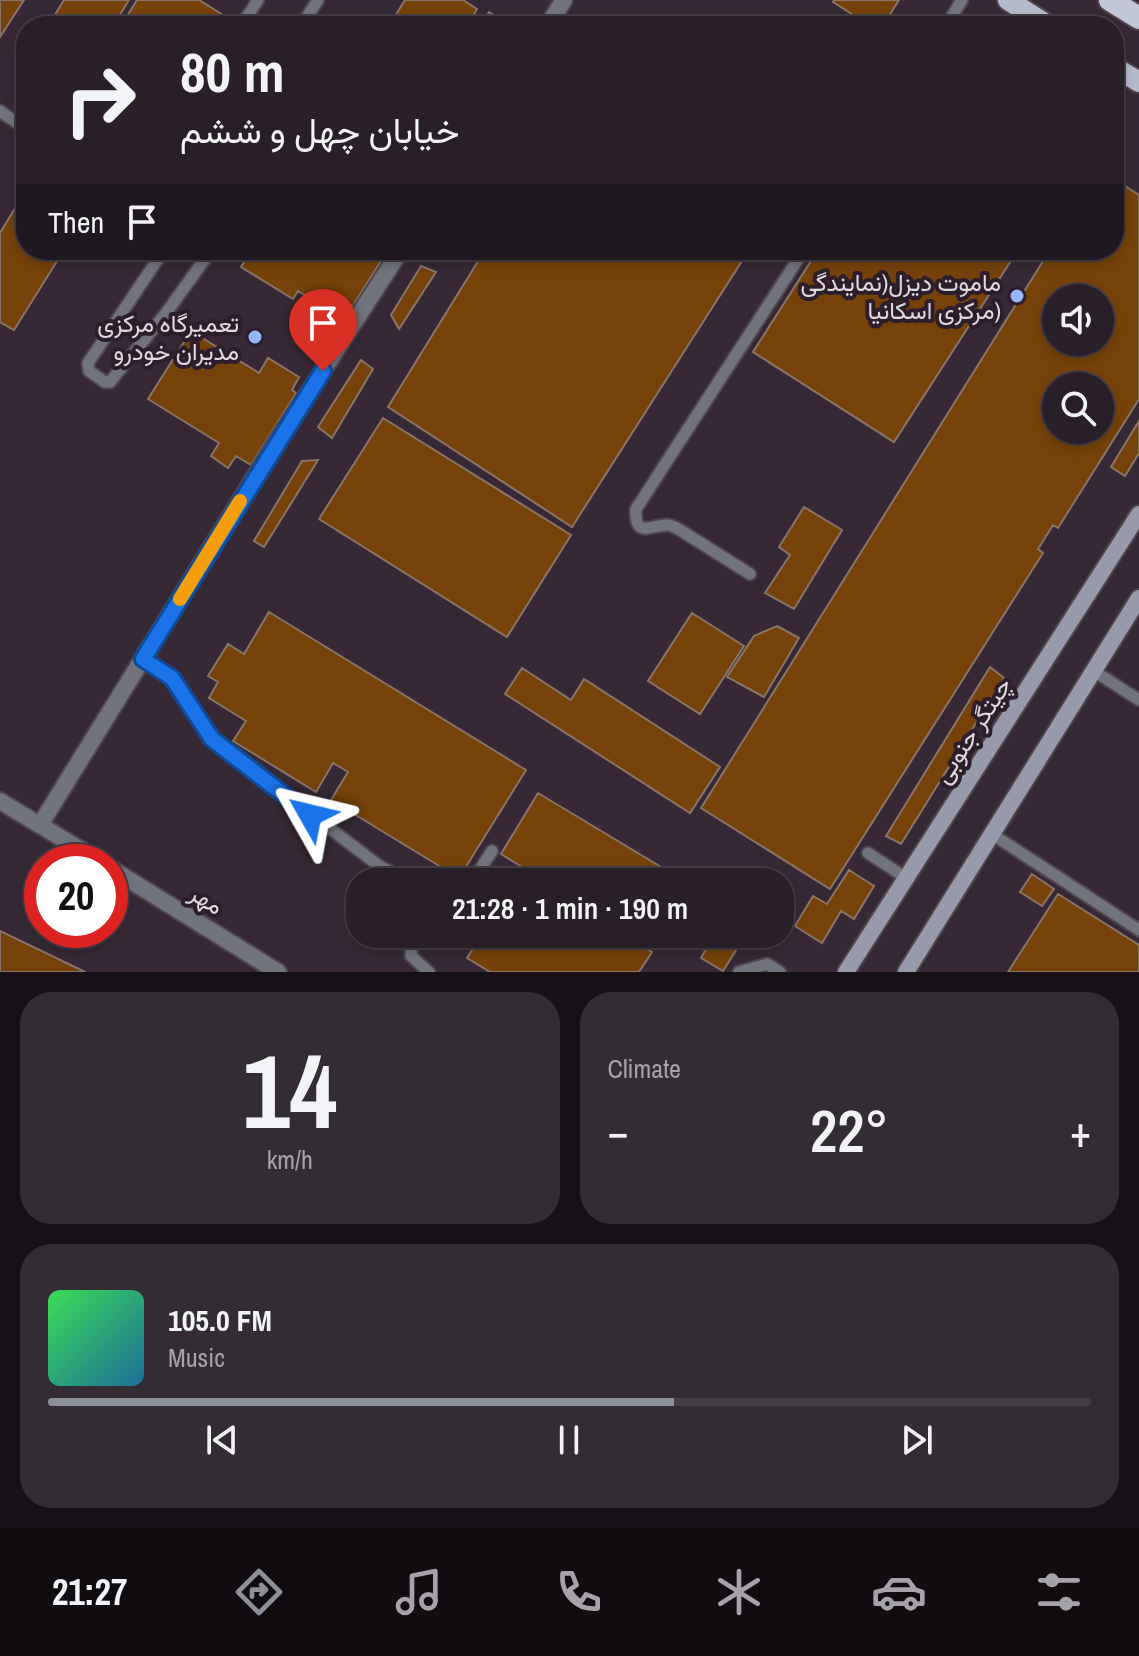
<!DOCTYPE html>
<meta charset="utf-8">
<style>
body{margin:0;font-family:"Archivo Narrow",Vazirmatn,sans-serif;background:#342c34;color:#f1f3f6;height:100vh;display:flex;flex-direction:column;font-size:30px;white-space:nowrap}
*{box-sizing:border-box;margin:0}
p{font-size:26px;color:#a5a2a8}
.icon{flex:none;width:44px;height:44px;fill:none;stroke:currentColor;stroke-width:2;stroke-linecap:round;stroke-linejoin:round}
.map{position:relative;height:972px;overflow:hidden}
.details{display:flex;flex-direction:column;gap:20px;padding:20px;background:#161116;flex:1}
.details>*{flex:none}
.guide{position:absolute;left:16px;top:16px;width:1108px;height:244px;border-radius:32px;box-shadow:0 4px 12px #0003,0 0 0 2px #443d45;background:#281f28;color:#f1f3f6;overflow:hidden}
.buttons{position:absolute;left:1042px;top:284px;display:grid;gap:16px}
.buttons a{display:grid;place-items:center;width:72px;height:72px;border-radius:50%;background:#281f28;box-shadow:0 4px 12px #0003,0 0 0 2px #443d45;font-size:40px}
.speed{position:absolute;left:24px;top:844px;display:flex;gap:16px;font-size:40px;font-weight:700;text-align:center}
.speed>*{display:grid;place-content:center;width:104px;height:104px;border-radius:50%;background:#281f28;box-shadow:0 4px 12px #0003,0 0 0 2px #443d45;line-height:1}
.speed .limit{border:12px solid #d22;background:#fff;color:#111}
.pin{position:absolute;display:grid;place-items:center;width:68px;height:68px;color:#fff;margin:-82px -34px;border-radius:50% 50% 50% 0;rotate:-45deg;box-shadow:0 0 8px #0007}
.pin .icon{rotate:45deg}
.me{position:absolute;width:88px;margin:-44px;rotate:307deg;stroke-linejoin:round;filter:drop-shadow(0 0 6px #0008)}
.turn{display:flex;align-items:center;gap:28px;height:168px;padding:0 32px;font-size:36px}
.turn .icon{width:104px;height:104px;stroke-width:2.5}
.turn b{display:block;font-size:56px;line-height:68px}
.then{display:flex;align-items:center;height:76px;padding:0 32px;background:#0003;gap:16px;font-size:30px}
.big{font-size:60px;font-weight:600;line-height:1.1}
.details .tile{flex:1;display:flex;flex-direction:column;justify-content:center;gap:12px;min-width:0;padding:0 28px;border-radius:32px;background:#342c34}
.details .dial{align-items:center;gap:0}
.dial b{font-size:104px;line-height:1}
.song{display:flex;align-items:center;gap:24px}
.cover{width:96px;height:96px;border-radius:12px;background:linear-gradient(135deg,hsl(130 70% 55%),hsl(200 70% 35%))}
.played{height:8px;border-radius:4px;background:linear-gradient(90deg,#8c9099 60%,#443d45 60%)}
.keys{display:flex;justify-content:space-around;direction:ltr}
.heat{display:flex;justify-content:space-between;align-items:center;font-size:44px;direction:ltr}
.details .tiles{flex:1;display:grid;gap:20px;grid-template-columns:1fr 1fr}
.tile:last-child{grid-column:span 2}
.trip{position:absolute;left:346px;top:868px;width:448px;height:80px;border-radius:32px;background:#281f28;box-shadow:0 4px 12px #0003,0 0 0 2px #443d45;font-weight:600;line-height:80px;text-align:center}
.dock{display:flex;height:128px;justify-content:space-around;align-items:center;background:#100c10;color:#a5a2a8}
.dock .icon{width:56px;height:56px}
.dock .on{color:#8c9099}
.dock b{font-size:36px;color:#f1f3f6}
.map>svg:first-child{display:block}
.building{fill:#76420a;stroke:#877568;stroke-width:2;fill-rule:evenodd}
.lines{fill:none;stroke-linecap:round;stroke-linejoin:round}
.service-casing{stroke:#514550;stroke-width:15}
.minor-casing{stroke:#514550;stroke-width:20}
.tertiary-casing{stroke:#514550;stroke-width:20}
.secondary-casing{stroke:#514550;stroke-width:20}
.primary-casing{stroke:#514550;stroke-width:24}
.trunk-casing{stroke:#514550;stroke-width:26}
.service{stroke:#71747c;stroke-width:11}
.minor{stroke:#71747c;stroke-width:16}
.tertiary{stroke:#71747c;stroke-width:16}
.secondary{stroke:#979ba9;stroke-width:16}
.primary{stroke:#b4bacb;stroke-width:20}
.trunk{stroke:#c2c8da;stroke-width:22}
.route-casing{stroke:#114b97;stroke-width:20}
.route{stroke:#1a73e8;stroke-width:14}
.slow{stroke:#f59e0b;stroke-width:14}
.poi-dot{fill:#95b7fd;stroke:#2c1f2b;stroke-width:3}
.labels{text-anchor:middle;dominant-baseline:central;stroke-width:8;stroke-linejoin:round;paint-order:stroke}
.poi-label{font-size:24px;fill:#e1d8e0;stroke:#2c1f2b;text-anchor:end}
.street-label{font-size:24px;fill:#e1d8e0;stroke:#2c1f2b}
</style>
<div class="map">
<svg width="1139" height="972" viewBox="0 0 1139 972">
<rect width="100%" height="100%" fill="#362935"/>
<!-- building -->
<path class="building" d="M0 0H24L0 37Z
M64 0H129L113 26H48Z
M137 0H199L223 15 216 26H121Z
M405 0H463L477 9 467 26H389Z
M834 0H899L885 22 875 15 869 25 833 2Z
M489 12 512 26H480Z
M1114 179 1139 195V399L1058 528 1053 525 1038 549 1043 553 830 889 701 808 1050 250H1114ZM1056 298H1100V342H1056ZM1056 386H1100V430H1056Z
M14 210 26 218V250H64L14 330 0 322V233Z
M252 250H324L330 254 333 250H388L337 331 309 313 316 302 298 291 293 299 241 267Z
M485 250H749L572 527 388 407Z
M818 250H1018L894 442 753 352Z
M421 266 436 272 399 329 391 315Z
M191 331 259 373 268 358 299 377 292 390 296 393 251 465 236 456 228 468 211 456 219 443 148 399Z
M361 360 373 369 332 438 318 427Z
M383 418 571 535 507 637 319 519Z
M1139 421V453L1125 476 1111 467Z
M318 460 264 547 254 541 302 461Z
M804 507 842 530 794 609 765 593 790 555 779 547Z
M269 612 526 770 459 878 331 800 348 772 333 763 316 792 233 741 246 721 209 698 218 682 208 676 228 644 244 654Z
M692 613 744 646 700 714 648 681Z
M777 626 799 638 764 697 727 677 754 636Z
M990 667 1004 678 901 844 886 836Z
M522 668 571 700 584 679 720 767 690 813 505 694Z
M538 793 686 882H513L522 867 501 854Z
M849 870 874 886 854 919 841 911 822 943 795 926 813 896 827 904Z
M1032 874 1054 889 1042 906 1020 892Z
M1058 894 1139 945V972H1008Z
M0 931 85 972H0Z
M482 934H644L638 944 652 952 639 972H490L467 958Z
M681 934H746L723 971 701 958 706 949Z"/>
<g class="lines">
<defs>
<path id="service" d="M241 26 258 0
M301 26 318 0
M946 26 962 0
M0 111 26 129
M164 250 88 363 89 371 105 382H110L166 313 205 259
M750 574 680 530C676 528 672 525 668 525 653 524 634 540 636 509L804 250
M143 659 172 678 212 739 378 865 410 882
M1094 671 1139 700
M992 834 1139 930
M868 853 906 878
M472 882 492 851
M412 934 411 956 429 972
M739 972 767 964 780 972"/>
<path id="minor" d="M547 26 564 0
M40 825 276 443 401 250"/>
<path id="tertiary" d="M0 801 101 862
M110 868 278 972"/>
<path id="secondary" d="M846 972 1139 514
M906 972 1139 598"/>
<path id="primary" d="M1008 0 1049 26
M1114 67 1139 82"/>
<path id="trunk" d="M1110 0 1139 18"/>
</defs>
<!-- service casing -->
<use href="#service" class="service-casing"/>
<!-- minor casing -->
<use href="#minor" class="minor-casing"/>
<!-- tertiary casing -->
<use href="#tertiary" class="tertiary-casing"/>
<!-- secondary casing -->
<use href="#secondary" class="secondary-casing"/>
<!-- primary casing -->
<use href="#primary" class="primary-casing"/>
<!-- trunk casing -->
<use href="#trunk" class="trunk-casing"/>
<!-- service -->
<use href="#service" class="service"/>
<!-- minor -->
<use href="#minor" class="minor"/>
<!-- tertiary -->
<use href="#tertiary" class="tertiary"/>
<!-- secondary -->
<use href="#secondary" class="secondary"/>
<!-- primary -->
<use href="#primary" class="primary"/>
<!-- trunk -->
<use href="#trunk" class="trunk"/>
</g>
<g class="lines">
<defs>
<path id="route" d="M310 815 212 739 172 678 143 659 323 371"/>
</defs>
<!-- route casing -->
<use href="#route" class="route-casing"/>
<!-- route -->
<use href="#route" class="route"/>
<!-- slow -->
<path class="slow" d="M180 599 240 501"/>
</g>
<!-- markers -->
<g class="poi-dot">
<circle cx="1017" cy="296" r="8"/>
<circle cx="255" cy="337" r="8"/>
</g>
<g class="labels">
<!-- poi labels -->
<g class="poi-label">
<text x="1001" y="282">ماموت دیزل(نمایندگی<tspan x="1001" dy="28">مرکزی اسکانیا)</tspan></text>
<text x="239" y="323">تعمیرگاه مرکزی<tspan x="239" dy="28">مدیران خودرو</tspan></text>
</g>
<!-- street labels -->
<g class="street-label">
<text transform="translate(972 730) rotate(-57)">چیتگر جنوبی</text>
<text transform="translate(207 899) rotate(32)">مهر</text>
</g>
</g>
</svg>
<div class="buttons">
<a><svg class="icon" aria-label="sound" viewBox="0 0 24 24"><path d="M4 9h4l5-4v14l-5-4H4zM17 9q2 3 0 6"/></svg></a>
<a><svg class="icon" aria-label="search" viewBox="0 0 24 24"><circle cx="10" cy="10" r="6"/><path d="M15 15l6 6"/></svg></a>
</div>
<div class="speed"><div class="limit">20</div></div>
<div class="pin" style="left:323px;top:371px;background:#d93025"><svg class="icon" aria-label="arrive" viewBox="0 0 24 24"><path d="M6 21V4h12l-3 4 3 4H6"/></svg></div>
<svg class="me" style="left:310px;top:815px" viewBox="-20 -20 40 40"><path d="M0-17L14 15 0 8-14 15z" fill="#1a73e8" stroke="#fff" stroke-width="4"/></svg>
<div class="trip">21:28 · 1 min · 190 m</div>
<div class="guide">
<div class="turn"><svg class="icon" aria-label="right" viewBox="0 0 24 24"><path d="M7 20v-9h11M14 6l5 5-5 5"/></svg><div><b>80 m</b>خیابان چهل و ششم</div></div>
<div class="then">Then<svg class="icon" aria-label="arrive" viewBox="0 0 24 24"><path d="M6 21V4h12l-3 4 3 4H6"/></svg></div>
</div>
</div>
<section class="details">
<div class="tiles">
<div class="tile dial"><b>14</b><p>km/h</p></div>
<div class="tile"><p>Climate</p>
<div class="heat"><a>−</a><b class="big">22°</b><a>+</a></div>
</div>
<div class="tile">
<div class="song"><i class="cover"></i><div><b>105.0 FM</b><p>Music</p></div></div>
<div class="played"></div>
<div class="keys"><svg class="icon" aria-label="previous" viewBox="0 0 24 24"><path d="M18 5L8 12l10 7zM5 5v14"/></svg><svg class="icon" aria-label="pause" viewBox="0 0 24 24"><path d="M8 5v14M16 5v14"/></svg><svg class="icon" aria-label="next" viewBox="0 0 24 24"><path d="M6 5l10 7-10 7zM19 5v14"/></svg></div>
</div>
</div>
</section>
<nav class="dock">
<b>21:27</b>
<svg class="icon on" aria-label="directions" viewBox="0 0 24 24"><path d="M12 3l9 9-9 9-9-9zM9 14v-3h6M13 9l2 2-2 2"/></svg>
<svg class="icon" aria-label="music" viewBox="0 0 24 24"><path d="M9 18V5l10-2v13"/><circle cx="6" cy="18" r="3"/><circle cx="16" cy="16" r="3"/></svg>
<svg class="icon" aria-label="phone" viewBox="0 0 24 24"><path d="M5 4h4l2 5-3 2q2 4 5 5l2-3 5 2v4C11 20 4 13 5 4z"/></svg>
<svg class="icon" aria-label="climate" viewBox="0 0 24 24"><path d="M12 3v18M4 7l16 10M4 17L20 7"/></svg>
<svg class="icon" aria-label="car" viewBox="0 0 24 24"><path d="M5 17H2v-5l4-1 3-4h7l3 4 3 1v5h-3M9 17h6M6 11h13"/><circle cx="7" cy="17" r="2"/><circle cx="17" cy="17" r="2"/></svg>
<svg class="icon" aria-label="filters" viewBox="0 0 24 24"><path d="M4 7h16M4 17h16"/><circle cx="9" cy="7" r="2"/><circle cx="15" cy="17" r="2"/></svg>
</nav>
